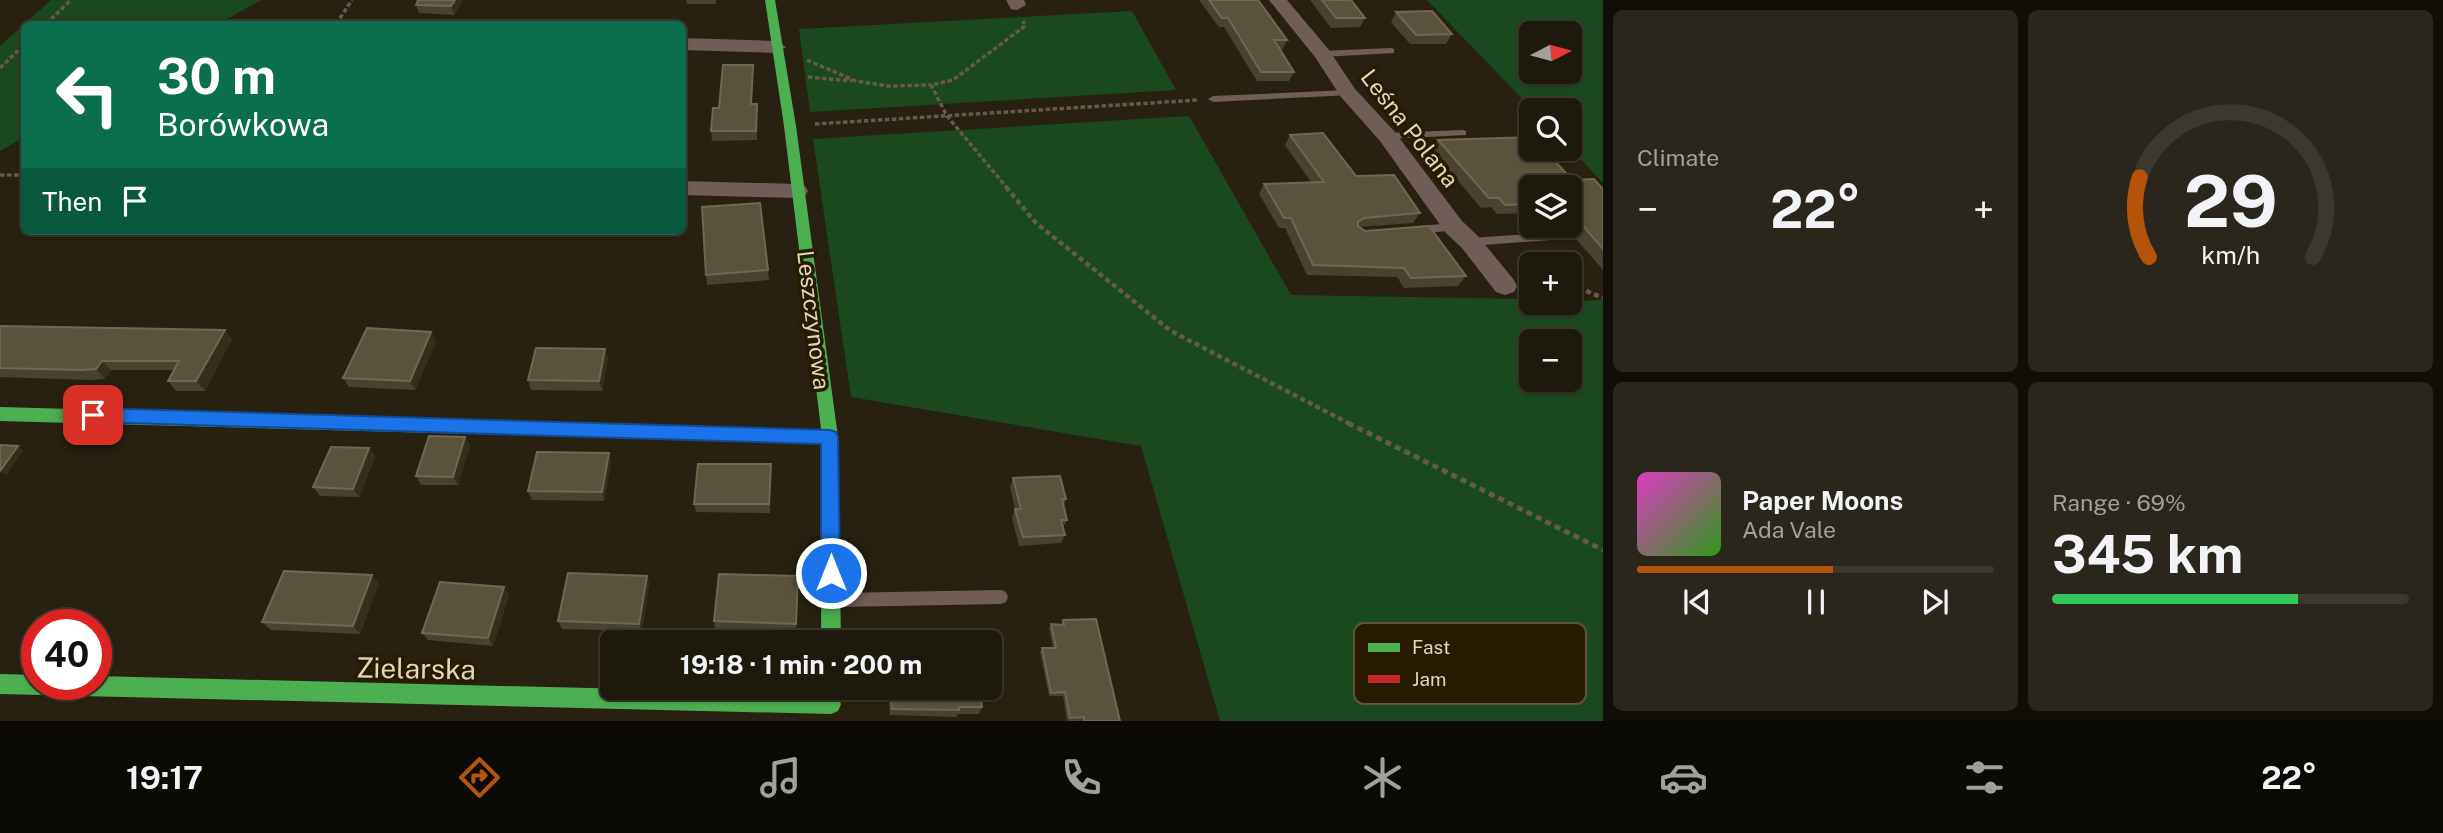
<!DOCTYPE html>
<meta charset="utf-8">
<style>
body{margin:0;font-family:"Public Sans",sans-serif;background:#2b261b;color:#f1f3f6;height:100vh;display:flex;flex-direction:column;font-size:26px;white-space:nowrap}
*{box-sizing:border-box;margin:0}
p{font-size:23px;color:#a1a09d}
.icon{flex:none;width:38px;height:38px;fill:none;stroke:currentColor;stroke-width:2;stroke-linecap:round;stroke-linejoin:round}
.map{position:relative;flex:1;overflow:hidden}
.drawer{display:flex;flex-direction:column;gap:10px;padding:10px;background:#100e07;width:840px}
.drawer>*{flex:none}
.banner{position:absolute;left:21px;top:21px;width:665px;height:214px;border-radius:10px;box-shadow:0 2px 5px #0004,0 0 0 2px #3c382e;background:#0b6e4f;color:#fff;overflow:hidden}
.needle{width:46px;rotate:84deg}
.fabs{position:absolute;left:1519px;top:21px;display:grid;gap:14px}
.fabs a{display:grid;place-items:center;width:63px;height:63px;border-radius:10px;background:#1e190d;box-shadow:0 2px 5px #0004,0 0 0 2px #3c382e;font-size:35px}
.speed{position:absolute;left:21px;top:609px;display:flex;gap:14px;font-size:35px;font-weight:700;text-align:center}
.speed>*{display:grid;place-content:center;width:91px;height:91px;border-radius:50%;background:#1e190d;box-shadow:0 2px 5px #0004,0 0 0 2px #3c382e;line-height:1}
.speed .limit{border:10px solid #d22;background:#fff;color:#111}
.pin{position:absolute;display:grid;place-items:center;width:60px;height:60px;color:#fff;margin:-30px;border-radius:14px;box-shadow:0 4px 10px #0006}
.me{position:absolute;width:77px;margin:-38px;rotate:0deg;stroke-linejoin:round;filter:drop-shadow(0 0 5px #0008)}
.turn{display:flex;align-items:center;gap:24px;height:147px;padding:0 21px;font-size:32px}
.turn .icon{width:91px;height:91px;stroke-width:2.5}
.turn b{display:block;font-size:49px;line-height:60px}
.then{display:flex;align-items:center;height:66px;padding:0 21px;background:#0003;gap:14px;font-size:26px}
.big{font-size:52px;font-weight:700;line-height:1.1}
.drawer .widget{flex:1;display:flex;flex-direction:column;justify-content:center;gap:10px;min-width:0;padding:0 24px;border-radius:10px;background:#2b261b}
.drawer .dial{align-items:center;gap:0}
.dial svg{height:182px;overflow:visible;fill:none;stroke:#3c382e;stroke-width:7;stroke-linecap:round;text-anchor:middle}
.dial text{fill:#f1f3f6;stroke:none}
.song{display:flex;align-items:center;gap:21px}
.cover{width:84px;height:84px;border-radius:10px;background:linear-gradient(135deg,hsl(310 70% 55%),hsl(110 70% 35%))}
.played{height:7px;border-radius:4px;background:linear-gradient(90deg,#b45309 55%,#3c382e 55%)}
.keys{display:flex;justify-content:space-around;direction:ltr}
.heat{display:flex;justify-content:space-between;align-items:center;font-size:38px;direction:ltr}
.charge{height:10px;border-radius:5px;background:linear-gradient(90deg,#34c759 69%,#3c382e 0)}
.drawer .tiles{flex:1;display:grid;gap:10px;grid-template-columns:repeat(2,1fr)}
.trip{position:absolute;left:600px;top:630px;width:402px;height:70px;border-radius:10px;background:#1e190d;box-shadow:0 2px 5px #0004,0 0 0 2px #3c382e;font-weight:700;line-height:70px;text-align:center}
.tab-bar{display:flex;height:112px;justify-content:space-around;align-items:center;background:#0c0a05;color:#a1a09d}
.tab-bar .icon{width:49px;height:49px}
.tab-bar .on{color:#b45309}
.tab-bar b{font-size:32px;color:#f1f3f6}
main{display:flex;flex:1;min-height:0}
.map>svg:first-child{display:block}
.green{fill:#1a4920;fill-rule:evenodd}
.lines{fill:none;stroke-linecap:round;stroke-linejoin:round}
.path-far2{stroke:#66584f;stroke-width:3.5;stroke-dasharray:4.5 2.5;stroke-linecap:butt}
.path-far1{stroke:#66584f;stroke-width:4.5;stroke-dasharray:5 3.5;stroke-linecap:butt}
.path{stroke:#66584f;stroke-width:5;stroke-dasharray:6 4.5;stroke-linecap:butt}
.lane{fill:#715d57;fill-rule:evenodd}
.street{fill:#715d57;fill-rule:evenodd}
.fast{fill:#4caf50;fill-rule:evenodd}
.jam{fill:#c62828;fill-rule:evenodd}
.wall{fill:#4a4230}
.shaded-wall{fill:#362e1d}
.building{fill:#5b523e;stroke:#706752;stroke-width:2}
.route{fill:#1a73e8;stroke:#114b97;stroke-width:2}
.labels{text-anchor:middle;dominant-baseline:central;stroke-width:7;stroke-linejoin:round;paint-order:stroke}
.street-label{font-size:23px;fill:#e2d6bb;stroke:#271c01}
.near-street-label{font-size:28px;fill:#e2d6bb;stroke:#271c01}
.key{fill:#271c01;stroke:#5f5439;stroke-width:2}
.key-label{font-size:19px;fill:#e2d6bb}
</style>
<main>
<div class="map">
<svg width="1603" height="721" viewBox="0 0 1603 721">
<rect width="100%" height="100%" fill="#282111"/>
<!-- green -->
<path class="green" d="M51 0H261L218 24H24V137L0 151V46Z
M1427 0H1603V183L1570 148V110H1533ZM1531 33H1570V72H1531Z
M1132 11 1176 90 810 112 799 29Z
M1189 116 1291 295 1531 299V303L1603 300V721H1220L1141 446 851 397 813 139ZM1570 341V380H1531V341Z"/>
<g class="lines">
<!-- path-far2 -->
<path class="path-far2" d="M46 24 71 0
M336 24 352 0
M807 60 856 81 888 86 931 85
M0 68 24 45
M808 77 852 81
M815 124 1198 100
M0 175H24
M1008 189 947 116 931 85 953 80 1025 26 1023 21"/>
<!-- path-far1 -->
<path class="path-far1" d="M1006 187 1036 223 1171 331 1352 425
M1570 287H1577L1603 298"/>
<!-- path -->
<path class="path" d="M1348 423 1603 550"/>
<!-- lane -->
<path class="lane" d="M1391 48 1394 49V53L1322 57 1318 54 1322 51Z
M1348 90 1353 93 1351 95 1213 102 1208 99 1213 96Z
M1463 130 1466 131V135L1387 139 1382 136 1387 133Z
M1454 223 1458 224 1459 227 1458 230 1417 234 1412 230 1417 226Z
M1547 233 1551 234 1552 237 1551 240 1470 246 1465 242 1470 238Z
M1001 590 1006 592 1008 597 1006 602 1001 604 837 607 832 605 830 600 832 595 837 593Z"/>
<!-- street -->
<path class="street" d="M1006 0H1024L1026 5 1017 10 1011 9Z
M1269 0H1287L1329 50 1355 89 1394 131 1462 221 1478 236 1514 280 1517 286 1514 292 1505 295 1496 292 1462 248 1446 233 1380 141 1341 97 1315 57Z
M682 38 777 41 786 47 777 53 682 50Z
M682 181 797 184 805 186 808 191 805 196 797 198 682 195Z"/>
<!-- fast -->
<path class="fast" d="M765 0H775L796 126 838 437 841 642H821L822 437 784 126Z
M0 407 727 427 733 429 735 434 733 439 727 441 0 421Z
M0 674 37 675V684H96V676L831 694 838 697 841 704 838 711 831 714 0 694Z"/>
<!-- jam -->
<path class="jam" d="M727 427 830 430 836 432 838 437 836 442 830 444 727 441 721 439 719 434 721 429Z"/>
</g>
<!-- wall -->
<path class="wall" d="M463 0 454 15 419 13 416 5Z
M686 0H716V4H687Z
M1199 0H1258L1287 40 1283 49 1280 50 1294 72 1289 81H1257L1224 27H1219Z
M1310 0H1351L1365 18 1360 27 1331 28Z
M1396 12 1452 34 1446 44H1410L1391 22Z
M753 65 752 104H757V140L712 141 711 131 719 108Z
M1290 135 1420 213 1413 223 1359 227 1365 231 1466 276 1458 286 1404 288 1397 277 1307 275 1285 228H1279L1259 194 1264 184 1311 182 1285 145Z
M1438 140 1603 189V270L1565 226H1570V187H1531V213L1497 214 1491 207 1481 208 1431 149Z
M768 270 769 280 707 285 706 275Z
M0 326 225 330 232 339 205 391H176L168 381 174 370H111L105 379 90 380 0 377Z
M431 332 436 341 415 390 349 387 343 378Z
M608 358 602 391 531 390 528 380Z
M465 437 470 446 458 485H421L416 476Z
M369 448 375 457 359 497 320 496 313 487Z
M611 462 604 501 532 500 528 491Z
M771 464 770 513 696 512 694 504Z
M1013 478 1066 499 1064 506 1067 520 1063 528 1065 535 1061 543 1019 546 1012 518 1015 509 1010 487Z
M647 576 649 584 642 631 562 629 558 621Z
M379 583 360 634 271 630 262 622Z
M798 584 796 631 715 629 714 621Z
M504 587 509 595 493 646 428 640 422 633Z
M1063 620 1120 721H1067L1063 696H1049L1040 652 1042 648H1053L1049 628 1051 624 1061 625Z
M888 688H980L982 707 979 714H958L956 717 890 715Z"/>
<!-- shaded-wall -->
<path class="shaded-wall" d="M455 0H463L454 15 451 6Z
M225 330 232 339 205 391 196 381Z
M431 332 436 341 415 390 410 381Z
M605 349 608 358 602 391 599 381Z
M102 361 111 370 105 379 96 369Z
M465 437 470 446 458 485 453 477Z
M18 446 23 451 6 475 0 471Z
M369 448 375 457 359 497 353 489Z
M609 453 611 462 604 501 602 492Z
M372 575 379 583 360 634 353 626Z
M647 576 649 584 642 631 639 624Z
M504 587 509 595 493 646 488 638Z"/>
<!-- building -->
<path class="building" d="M418 0H455L451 6 416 5Z
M1209 0H1258L1287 40H1274L1294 72H1261L1228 18H1222Z
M1322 0H1351L1365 18H1336Z
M1432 11 1452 34 1416 35 1396 12Z
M723 65H753L751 104H757L756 131H711L713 108H719Z
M1323 133 1356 176 1394 175 1420 213 1364 218 1358 222V226L1365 231 1429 226 1466 276 1411 278 1404 268 1313 265 1291 218H1284L1264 184 1324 182 1290 135Z
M1531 137V149H1544L1572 180 1594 179 1603 189V249L1570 211V187H1531V204L1505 205 1499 198H1489L1438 140Z
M760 203 768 270 706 275 702 207Z
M0 326 225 330 196 381H168L179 361H102L96 369 81 370 0 368Z
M367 328 431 332 410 381 343 378Z
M536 348 605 349 599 381 528 380Z
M429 436 465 437 453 477 416 476Z
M0 445 18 446 0 471Z
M331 447 369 448 353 489 313 487Z
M537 452 609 453 602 492 528 491Z
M698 464H771L769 504H694Z
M1060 476 1066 499H1062L1067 520H1061L1065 535 1023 537 1015 509H1021L1013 478Z
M284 571 372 575 353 626 262 622Z
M568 573 647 576 639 624 558 621Z
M719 574 798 576 796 624 714 621Z
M440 582 504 587 488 638 422 633Z
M1096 619 1120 721H1084V717L1070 718 1065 692 1051 693 1042 648H1056L1051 624 1064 625 1063 620Z
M886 639H950L951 642H886Z
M890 688H980L982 707H959V710L892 709Z"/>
<!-- route -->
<path class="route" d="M93 408 830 430 836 432 838 437 840 573 837 580 831 582 824 580 821 573V444L93 422 88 420 85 415 88 410Z"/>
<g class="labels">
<!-- street labels -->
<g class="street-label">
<text transform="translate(1410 128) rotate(52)">Leśna Polana</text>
<text transform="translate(814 320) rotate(83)">Leszczynowa</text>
</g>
<!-- near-street labels -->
<g class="near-street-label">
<text transform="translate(416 668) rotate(1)">Zielarska</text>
</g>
</g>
<!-- legend -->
<rect x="1354" y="623" width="232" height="81" rx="10" class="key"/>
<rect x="1368" y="643" width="32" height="9" fill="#4caf50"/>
<rect x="1368" y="675" width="32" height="8" fill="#c62828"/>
<g class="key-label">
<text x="1412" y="654">Fast</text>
<text x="1412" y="686">Jam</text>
</g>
</svg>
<div class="fabs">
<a><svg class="needle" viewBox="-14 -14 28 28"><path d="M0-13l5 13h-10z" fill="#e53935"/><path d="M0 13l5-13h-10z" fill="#a1a09d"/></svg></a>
<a><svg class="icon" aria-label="search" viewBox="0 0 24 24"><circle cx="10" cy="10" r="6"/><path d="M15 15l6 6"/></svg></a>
<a><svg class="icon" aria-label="layers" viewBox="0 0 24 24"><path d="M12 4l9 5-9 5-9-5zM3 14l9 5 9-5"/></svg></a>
<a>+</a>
<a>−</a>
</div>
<div class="speed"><div class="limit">40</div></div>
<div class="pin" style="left:93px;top:415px;background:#d93025"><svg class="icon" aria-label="arrive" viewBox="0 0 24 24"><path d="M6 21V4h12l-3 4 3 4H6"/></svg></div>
<svg class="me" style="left:831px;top:573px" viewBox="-20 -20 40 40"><circle r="17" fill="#1a73e8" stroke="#fff" stroke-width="3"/><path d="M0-11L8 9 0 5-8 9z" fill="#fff"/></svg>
<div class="trip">19:18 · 1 min · 200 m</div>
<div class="banner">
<div class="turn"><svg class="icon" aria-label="left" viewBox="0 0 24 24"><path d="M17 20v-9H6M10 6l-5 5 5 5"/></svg><div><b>30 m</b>Borówkowa</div></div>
<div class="then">Then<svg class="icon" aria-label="arrive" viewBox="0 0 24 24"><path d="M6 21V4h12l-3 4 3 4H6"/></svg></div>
</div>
</div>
<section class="drawer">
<div class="tiles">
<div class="widget"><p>Climate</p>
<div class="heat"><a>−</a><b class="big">22°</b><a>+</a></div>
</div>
<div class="widget dial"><svg viewBox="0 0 100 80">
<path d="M14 69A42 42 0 1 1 86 69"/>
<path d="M14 69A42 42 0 0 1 10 34" stroke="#b45309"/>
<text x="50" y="56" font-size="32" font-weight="700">29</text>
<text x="50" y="72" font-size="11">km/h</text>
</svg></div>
<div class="widget">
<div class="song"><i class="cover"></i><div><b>Paper Moons</b><p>Ada Vale</p></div></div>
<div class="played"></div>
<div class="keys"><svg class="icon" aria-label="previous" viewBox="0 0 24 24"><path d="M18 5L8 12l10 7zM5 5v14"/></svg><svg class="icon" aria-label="pause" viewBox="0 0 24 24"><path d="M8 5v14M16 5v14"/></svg><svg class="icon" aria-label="next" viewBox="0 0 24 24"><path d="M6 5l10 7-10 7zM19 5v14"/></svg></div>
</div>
<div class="widget"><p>Range · 69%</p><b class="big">345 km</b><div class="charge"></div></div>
</div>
</section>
</main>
<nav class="tab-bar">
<b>19:17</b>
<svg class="icon on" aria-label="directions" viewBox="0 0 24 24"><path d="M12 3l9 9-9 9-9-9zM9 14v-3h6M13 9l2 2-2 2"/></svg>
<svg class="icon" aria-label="music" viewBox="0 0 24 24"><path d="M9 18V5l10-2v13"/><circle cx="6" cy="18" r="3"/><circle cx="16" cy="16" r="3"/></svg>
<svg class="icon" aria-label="phone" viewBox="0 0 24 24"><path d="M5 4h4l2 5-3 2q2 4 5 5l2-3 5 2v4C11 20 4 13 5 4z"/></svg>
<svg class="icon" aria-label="climate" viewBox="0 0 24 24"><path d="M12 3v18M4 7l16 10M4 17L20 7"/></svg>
<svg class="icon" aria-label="car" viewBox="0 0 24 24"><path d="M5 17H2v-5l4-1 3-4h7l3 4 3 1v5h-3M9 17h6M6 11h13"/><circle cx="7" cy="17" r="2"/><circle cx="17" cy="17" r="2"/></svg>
<svg class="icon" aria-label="filters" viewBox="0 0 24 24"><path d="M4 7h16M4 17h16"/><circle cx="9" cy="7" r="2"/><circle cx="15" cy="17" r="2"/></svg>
<b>22°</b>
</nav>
